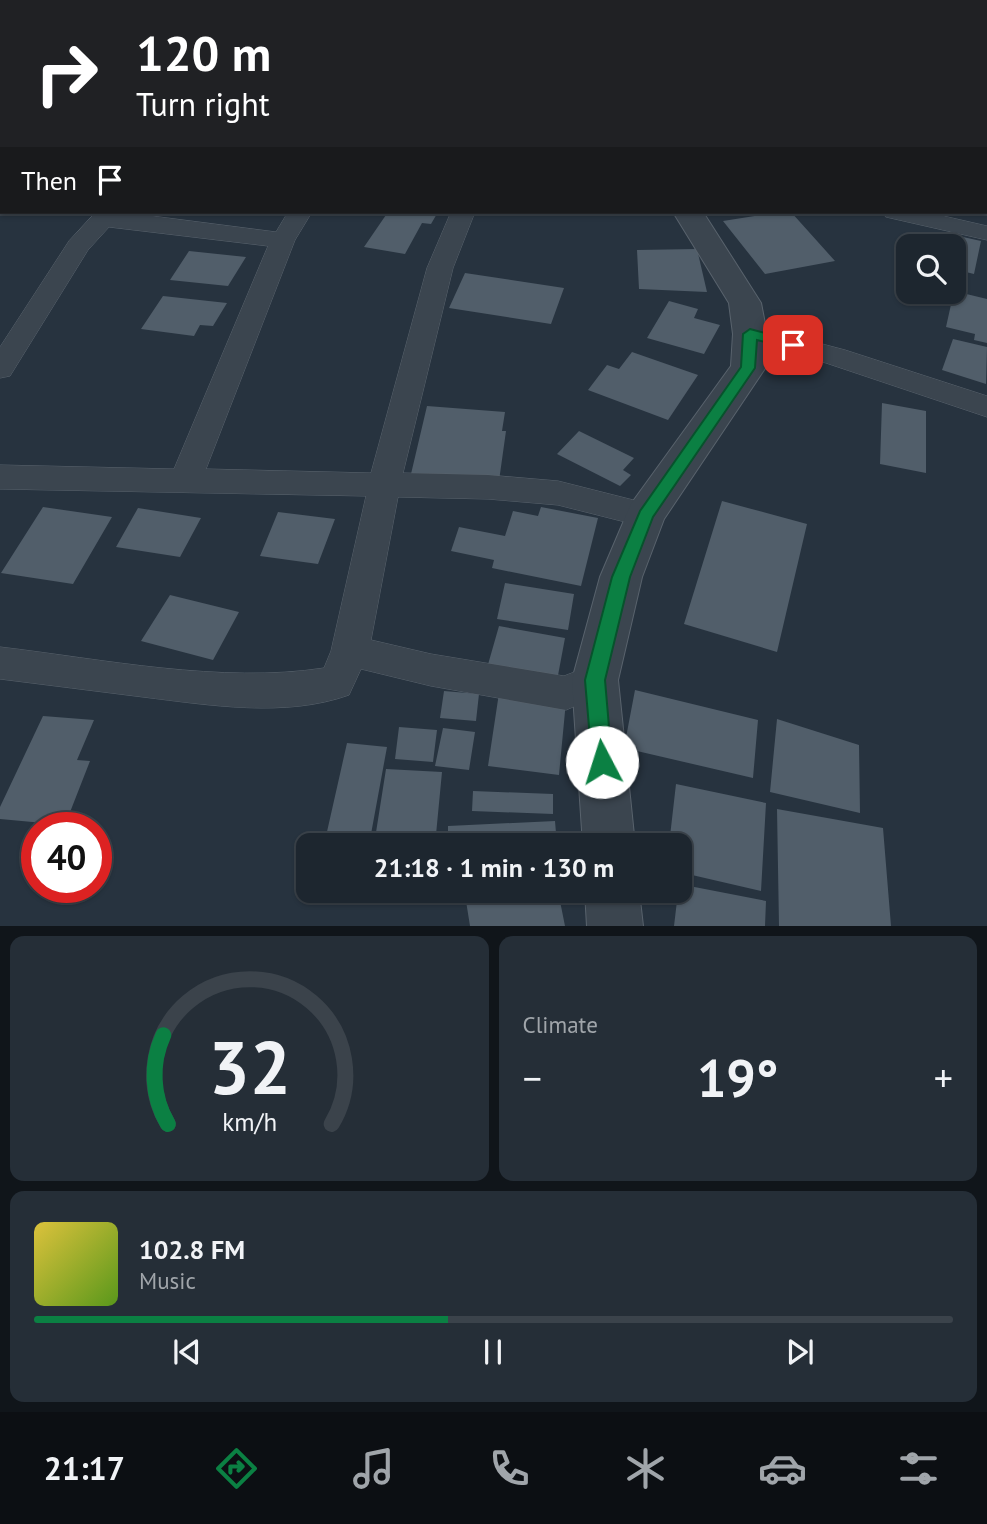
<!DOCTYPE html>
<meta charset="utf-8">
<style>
body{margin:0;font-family:"PT Sans",sans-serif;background:#252e37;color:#f1f3f6;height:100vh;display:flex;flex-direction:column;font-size:26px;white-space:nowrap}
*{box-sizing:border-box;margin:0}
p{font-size:23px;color:#a0a5aa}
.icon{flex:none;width:38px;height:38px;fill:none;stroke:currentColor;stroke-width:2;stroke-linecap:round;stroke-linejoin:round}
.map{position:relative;height:926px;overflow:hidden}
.sheet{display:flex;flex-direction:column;gap:10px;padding:10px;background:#10151a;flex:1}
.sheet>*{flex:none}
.guide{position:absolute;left:0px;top:0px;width:987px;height:214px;box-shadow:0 2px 5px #0004,0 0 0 2px #3b434b;background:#202124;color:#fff;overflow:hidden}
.buttons{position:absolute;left:896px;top:234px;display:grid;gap:14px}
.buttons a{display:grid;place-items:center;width:70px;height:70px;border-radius:14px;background:#1d262f;box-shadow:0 2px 5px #0004,0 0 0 2px #3b434b;font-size:35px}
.speed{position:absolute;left:21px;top:812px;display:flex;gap:14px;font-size:35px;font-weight:700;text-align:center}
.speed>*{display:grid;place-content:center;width:91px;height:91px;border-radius:50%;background:#1d262f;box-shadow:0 2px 5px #0004,0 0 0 2px #3b434b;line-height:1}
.speed .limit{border:10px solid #d22;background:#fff;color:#111}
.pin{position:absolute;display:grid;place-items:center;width:60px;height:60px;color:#fff;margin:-30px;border-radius:14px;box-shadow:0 4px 10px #0006}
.me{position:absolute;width:77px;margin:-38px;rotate:355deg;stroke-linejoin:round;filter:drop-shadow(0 0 5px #0008)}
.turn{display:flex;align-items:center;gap:24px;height:147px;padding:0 21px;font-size:32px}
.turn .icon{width:91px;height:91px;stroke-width:2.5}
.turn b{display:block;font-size:49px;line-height:60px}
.then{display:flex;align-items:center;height:66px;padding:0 21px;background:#0003;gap:14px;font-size:26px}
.big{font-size:52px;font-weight:700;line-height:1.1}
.sheet .tile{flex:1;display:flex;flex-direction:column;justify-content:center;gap:10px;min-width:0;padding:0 24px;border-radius:14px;background:#252e37}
.sheet .dial{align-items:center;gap:0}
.dial svg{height:182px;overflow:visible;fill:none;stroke:#3b434b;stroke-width:7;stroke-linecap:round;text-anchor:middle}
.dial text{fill:#f1f3f6;stroke:none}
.song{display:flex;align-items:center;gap:21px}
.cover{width:84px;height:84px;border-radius:10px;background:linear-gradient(135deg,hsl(50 70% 55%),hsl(90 70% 35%))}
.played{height:7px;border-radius:4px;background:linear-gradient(90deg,#0b8043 45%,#3b434b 45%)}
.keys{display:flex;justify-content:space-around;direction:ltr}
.heat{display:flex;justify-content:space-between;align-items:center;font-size:38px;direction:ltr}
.sheet .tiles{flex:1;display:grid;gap:10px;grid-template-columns:1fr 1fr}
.tile:last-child{grid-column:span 2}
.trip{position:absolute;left:296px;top:833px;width:396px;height:70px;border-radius:14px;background:#1d262f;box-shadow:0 2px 5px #0004,0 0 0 2px #3b434b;font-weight:700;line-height:70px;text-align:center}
.tab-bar{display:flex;height:112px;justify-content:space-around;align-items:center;background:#0c0f13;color:#a0a5aa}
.tab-bar .icon{width:49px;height:49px}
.tab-bar .active{color:#0b8043}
.tab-bar b{font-size:32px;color:#f1f3f6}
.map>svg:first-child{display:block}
.building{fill:#515e6a}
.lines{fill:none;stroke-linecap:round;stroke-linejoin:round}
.minor-casing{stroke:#59636d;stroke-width:1}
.tertiary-casing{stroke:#59636d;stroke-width:2}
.minor{fill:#3b454f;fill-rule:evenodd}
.tertiary{fill:#3b454f;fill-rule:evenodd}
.route{fill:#0b8043;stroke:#07532c;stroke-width:2}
</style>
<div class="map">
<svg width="987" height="926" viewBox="0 0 987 926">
<rect width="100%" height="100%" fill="#27333f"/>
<!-- building -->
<path class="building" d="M388 212H438L431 224 422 223 405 254 364 247Z
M780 212H791L835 261 765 274 723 221Z
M963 237 981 241 974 274 954 269V247L960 248Z
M697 249 707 292 639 289 637 250Z
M189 251 246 257 228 286 170 280Z
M465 273 564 288 551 324 449 308Z
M954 291 987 299V343L974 340 975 334 946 327Z
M163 296 227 303 213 326 200 325 194 336 141 329Z
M669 301 698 309 694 318 720 325 704 354 647 338Z
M953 339 987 347 986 384 942 370Z
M632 352 698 375 668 420 588 390 607 365 619 369Z
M882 403 926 411V473L880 464Z
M427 406 505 412 502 431H506L499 481 411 474Z
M579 431 634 458 623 470 631 475 620 486 557 454Z
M722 501 807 524 777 652 684 624Z
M43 507 112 517 73 584 1 573Z
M541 507 598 518 581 586 492 568 494 560 451 551 459 527 505 536 513 511 538 516Z
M138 508 201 518 180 557 116 547Z
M278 512 335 519 318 564 260 556Z
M505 583 574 594 568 630 497 619Z
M170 595 239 612 213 660 141 641Z
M499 626 565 638 556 686 485 675Z
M635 690 758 720 753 778 624 748Z
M444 691 479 694 476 721 440 718Z
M499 693 566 701 559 775 488 766Z
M43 716 94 720 77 760 90 761 65 825 0 819V807Z
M777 719 859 745 860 813 770 792Z
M399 727 437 730 433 762 395 759Z
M443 728 475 732 469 770 435 766Z
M347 743 387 747 369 845H324Z
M386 769 442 772 435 845H374Z
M676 784 766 803 761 891 679 872V845H669Z
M473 791 553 794V814L472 811Z
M777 809 883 828 891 926H779Z
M555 821 557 845H448V826Z
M679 884 766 901 765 926H674Z
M535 891H558L565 926H470L466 901Z"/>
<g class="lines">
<defs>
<path id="minor" d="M79 0H98L78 2Z
M178 0H196L177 2Z
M257 0H276L256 2Z
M359 0H378L358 2Z
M985 43H987V55H985Z
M0 51H2V63H0Z
M96 212H121L276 232 288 212H312L295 240 206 469 371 473 427 268 451 212H475L453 268 403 473 488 475 558 481 657 506 662 515 657 524 645 527 558 505 488 499 398 497 371 640 431 654 564 676 595 664 608 668 614 680 608 692 566 710 431 686 361 669 349 695C285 718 209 705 143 697 95 691 48 685 0 679V647C102 659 222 684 324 668L331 651 366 496 0 489V465L174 469 268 246 109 227 88 250 10 376 0 378V347L69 241Z
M883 212H926L987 226V240L886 217Z
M750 325 845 350 987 396V417L826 363 740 340 736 334 740 328Z"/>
<path id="tertiary" d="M739 0H762L738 2Z
M673 212H703L761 303 767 334 766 367 664 519 642 577 618 680 635 845H583L572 680 600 577 631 504 731 366 733 334 729 303Z
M585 891H639L643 926H587Z"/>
</defs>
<!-- minor casing -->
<use href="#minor" class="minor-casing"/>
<!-- tertiary casing -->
<use href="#tertiary" class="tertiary-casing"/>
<!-- minor -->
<use href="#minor" class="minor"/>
<!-- tertiary -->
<use href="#tertiary" class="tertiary"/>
</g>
<!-- route -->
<path class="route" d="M750 329 798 342 800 345 793 349 757 340 755 368 653 517 630 577 605 680 612 762 609 769 602 772 595 769 592 762 585 680 612 577 640 511 741 367 743 334Z"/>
</svg>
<div class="buttons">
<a><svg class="icon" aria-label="search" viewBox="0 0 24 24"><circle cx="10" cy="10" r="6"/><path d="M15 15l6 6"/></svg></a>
</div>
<div class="speed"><div class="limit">40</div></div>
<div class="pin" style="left:793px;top:345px;background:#d93025"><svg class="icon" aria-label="arrive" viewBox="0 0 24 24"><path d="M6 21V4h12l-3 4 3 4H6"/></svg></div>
<svg class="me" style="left:602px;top:762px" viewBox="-20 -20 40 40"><circle r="19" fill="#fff"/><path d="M0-13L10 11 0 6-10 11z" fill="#0b8043"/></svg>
<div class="trip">21:18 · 1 min · 130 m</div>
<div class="guide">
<div class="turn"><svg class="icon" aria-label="right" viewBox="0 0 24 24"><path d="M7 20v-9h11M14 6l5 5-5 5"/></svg><div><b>120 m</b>Turn right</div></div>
<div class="then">Then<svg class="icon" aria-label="arrive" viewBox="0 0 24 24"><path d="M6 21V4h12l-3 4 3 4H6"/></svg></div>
</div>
</div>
<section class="sheet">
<div class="tiles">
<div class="tile dial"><svg viewBox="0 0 100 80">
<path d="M14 69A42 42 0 1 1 86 69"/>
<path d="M14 69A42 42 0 0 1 12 30" stroke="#0b8043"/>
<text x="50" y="56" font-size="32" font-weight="700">32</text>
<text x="50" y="72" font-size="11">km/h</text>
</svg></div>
<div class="tile"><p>Climate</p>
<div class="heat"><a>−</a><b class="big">19°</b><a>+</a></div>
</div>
<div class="tile">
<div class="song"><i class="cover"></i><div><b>102.8 FM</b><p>Music</p></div></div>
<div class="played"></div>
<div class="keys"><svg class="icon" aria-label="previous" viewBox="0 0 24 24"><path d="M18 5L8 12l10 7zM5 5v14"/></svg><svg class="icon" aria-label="pause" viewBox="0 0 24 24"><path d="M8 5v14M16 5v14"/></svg><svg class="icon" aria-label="next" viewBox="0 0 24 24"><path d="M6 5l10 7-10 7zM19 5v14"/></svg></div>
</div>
</div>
</section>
<nav class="tab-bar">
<b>21:17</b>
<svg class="icon active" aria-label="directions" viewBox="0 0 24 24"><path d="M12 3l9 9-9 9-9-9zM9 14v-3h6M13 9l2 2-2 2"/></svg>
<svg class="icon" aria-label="music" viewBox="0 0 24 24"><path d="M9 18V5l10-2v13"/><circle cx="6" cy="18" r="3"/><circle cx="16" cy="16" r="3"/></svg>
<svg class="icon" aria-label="phone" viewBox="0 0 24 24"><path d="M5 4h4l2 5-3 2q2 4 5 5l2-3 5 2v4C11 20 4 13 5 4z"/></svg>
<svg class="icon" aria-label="climate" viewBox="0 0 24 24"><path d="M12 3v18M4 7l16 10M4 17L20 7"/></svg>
<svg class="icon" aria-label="car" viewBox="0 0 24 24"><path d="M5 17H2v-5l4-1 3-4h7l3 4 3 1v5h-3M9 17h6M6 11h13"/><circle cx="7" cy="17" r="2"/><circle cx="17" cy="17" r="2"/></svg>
<svg class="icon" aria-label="filters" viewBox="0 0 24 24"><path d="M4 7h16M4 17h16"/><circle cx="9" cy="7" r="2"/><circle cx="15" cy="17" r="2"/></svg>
</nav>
